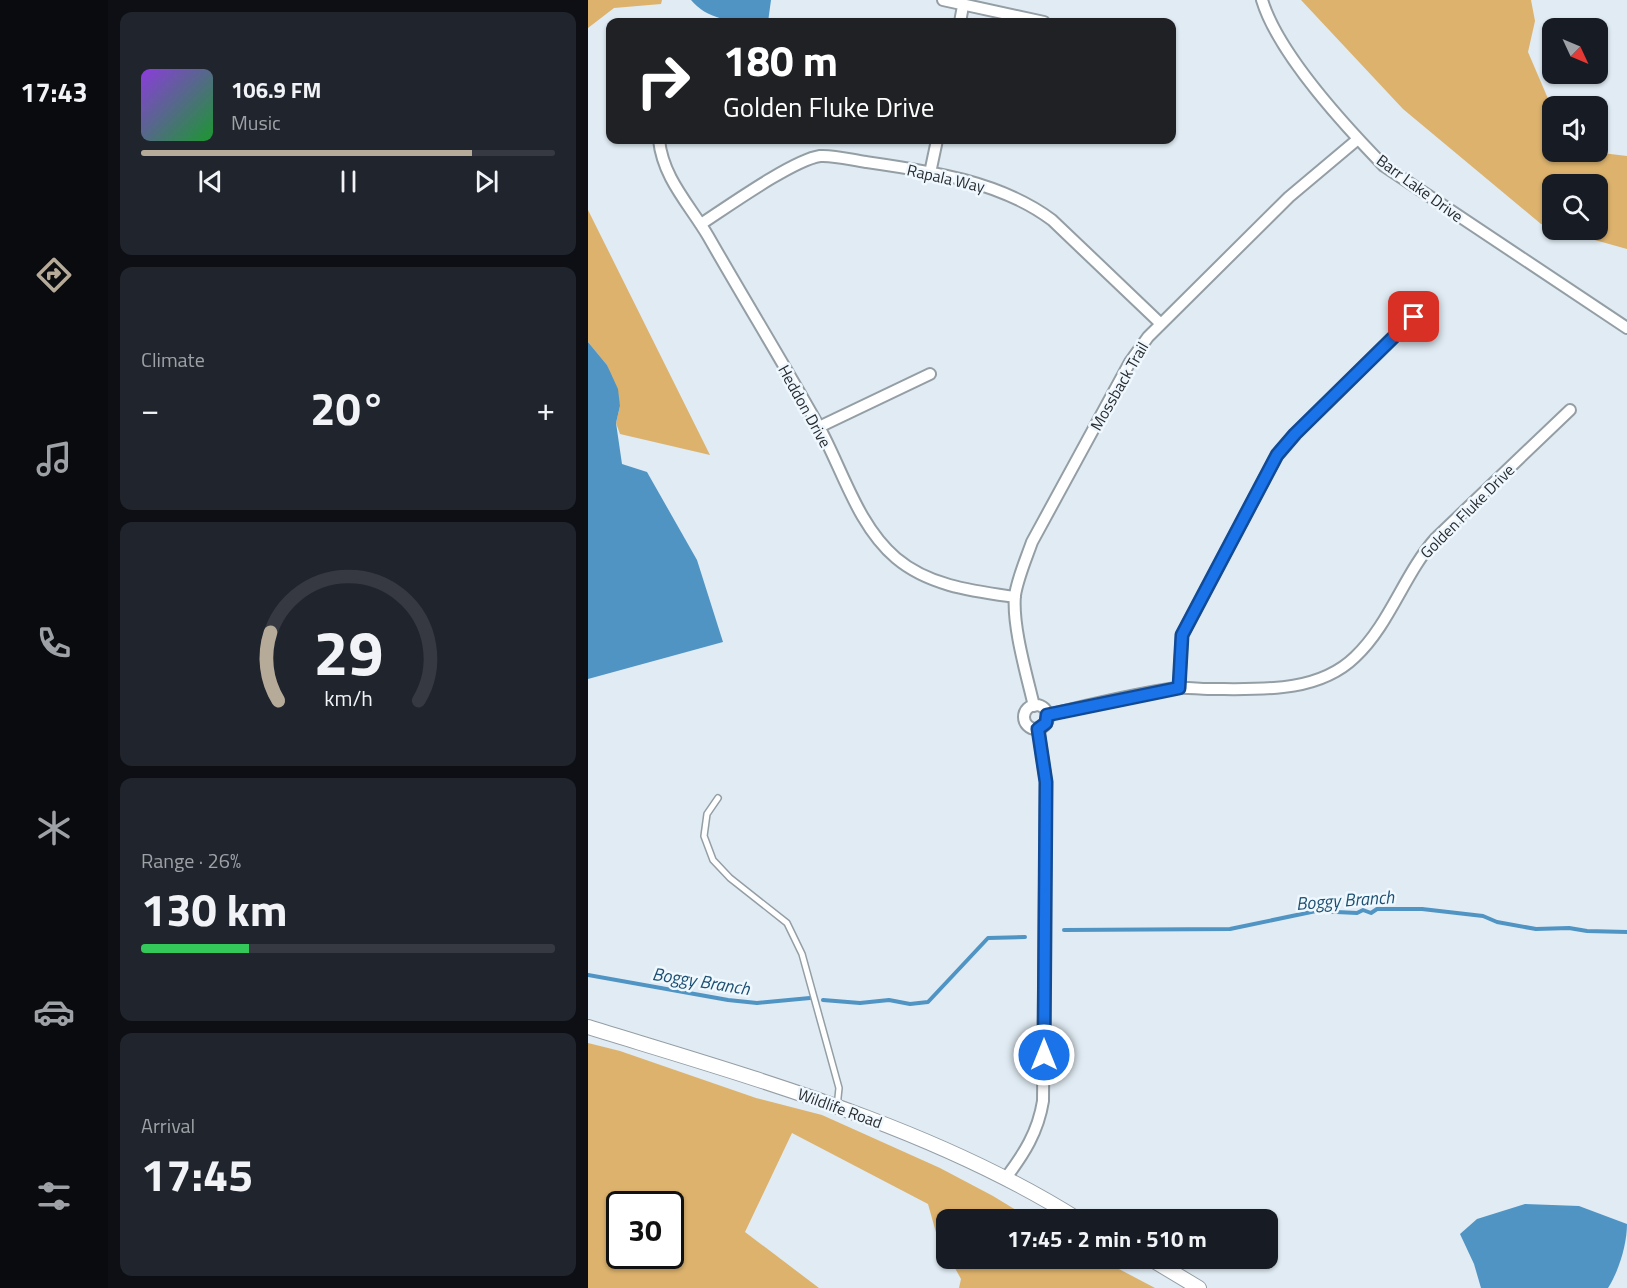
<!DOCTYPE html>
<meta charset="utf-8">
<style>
body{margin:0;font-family:"Titillium Web",sans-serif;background:#20242c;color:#f1f3f6;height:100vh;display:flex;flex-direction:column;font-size:22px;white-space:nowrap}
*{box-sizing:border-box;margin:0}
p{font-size:20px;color:#9ea1a6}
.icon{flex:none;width:33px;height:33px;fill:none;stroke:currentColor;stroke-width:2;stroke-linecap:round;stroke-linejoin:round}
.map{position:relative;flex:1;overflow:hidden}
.details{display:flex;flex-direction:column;gap:12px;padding:12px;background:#0d0f14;width:480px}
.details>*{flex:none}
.guide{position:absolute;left:18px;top:18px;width:570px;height:126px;border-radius:12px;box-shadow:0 2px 4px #0004;background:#202124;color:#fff;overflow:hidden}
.needle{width:39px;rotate:134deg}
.controls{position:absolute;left:954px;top:18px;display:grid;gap:12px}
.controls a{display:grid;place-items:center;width:66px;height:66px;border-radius:12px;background:#171b24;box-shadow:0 2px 4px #0004;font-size:30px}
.speed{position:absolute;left:18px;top:1191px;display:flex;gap:12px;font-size:30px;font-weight:700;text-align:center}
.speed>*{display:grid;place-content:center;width:78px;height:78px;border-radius:50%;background:#171b24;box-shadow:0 2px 4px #0004;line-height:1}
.speed .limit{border:3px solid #111;border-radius:9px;background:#fff;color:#111}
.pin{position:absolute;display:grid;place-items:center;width:51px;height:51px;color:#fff;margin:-26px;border-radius:12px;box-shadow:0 3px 9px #0006}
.me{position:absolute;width:66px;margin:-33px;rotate:0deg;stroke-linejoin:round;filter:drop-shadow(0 0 4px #0008)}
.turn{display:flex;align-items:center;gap:21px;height:126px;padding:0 18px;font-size:27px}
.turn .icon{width:78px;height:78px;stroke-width:2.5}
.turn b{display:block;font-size:42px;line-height:51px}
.big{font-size:45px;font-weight:700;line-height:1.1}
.details .tile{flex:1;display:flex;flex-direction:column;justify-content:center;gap:9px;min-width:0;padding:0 21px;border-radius:12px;background:#20242c}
.details .dial{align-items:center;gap:0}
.dial svg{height:156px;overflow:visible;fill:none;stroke:#363941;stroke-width:7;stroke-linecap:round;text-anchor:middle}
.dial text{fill:#f1f3f6;stroke:none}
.song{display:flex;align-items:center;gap:18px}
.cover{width:72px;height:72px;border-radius:9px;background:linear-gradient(135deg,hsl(270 70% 55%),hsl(130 70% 35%))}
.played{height:6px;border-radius:3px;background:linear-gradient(90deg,#b6ab98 80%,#363941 80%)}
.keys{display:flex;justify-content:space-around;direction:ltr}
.heat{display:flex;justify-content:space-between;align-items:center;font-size:33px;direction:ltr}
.charge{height:9px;border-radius:4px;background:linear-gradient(90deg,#34c759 26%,#363941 0)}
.trip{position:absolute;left:348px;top:1209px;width:342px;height:60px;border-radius:12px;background:#171b24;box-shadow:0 2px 4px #0004;font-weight:700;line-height:60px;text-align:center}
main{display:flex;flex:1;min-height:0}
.menu{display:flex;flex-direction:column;width:108px;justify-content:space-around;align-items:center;background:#090b0e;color:#9ea1a6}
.menu .icon{width:42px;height:42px}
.menu .selected{color:#b6ab98}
.menu b{font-size:27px;color:#f1f3f6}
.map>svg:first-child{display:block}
.forest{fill:#dcb26d;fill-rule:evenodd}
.water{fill:#5094c4}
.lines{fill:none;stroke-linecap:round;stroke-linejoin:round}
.stream{stroke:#5094c4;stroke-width:4}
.service-casing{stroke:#949ea5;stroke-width:8}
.minor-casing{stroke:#949ea5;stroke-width:14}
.tertiary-casing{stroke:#949ea5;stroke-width:16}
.service{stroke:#fff;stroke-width:5}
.minor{stroke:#fff;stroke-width:10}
.tertiary{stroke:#fff;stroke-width:14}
.route-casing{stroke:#114b97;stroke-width:15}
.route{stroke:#1a73e8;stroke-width:10}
.labels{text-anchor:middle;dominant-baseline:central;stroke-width:5;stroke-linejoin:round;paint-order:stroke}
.street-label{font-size:16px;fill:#282c2f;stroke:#eff8fe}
.water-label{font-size:18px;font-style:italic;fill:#1d5072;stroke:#eff8fe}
</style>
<main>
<nav class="menu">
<b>17:43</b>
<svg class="icon selected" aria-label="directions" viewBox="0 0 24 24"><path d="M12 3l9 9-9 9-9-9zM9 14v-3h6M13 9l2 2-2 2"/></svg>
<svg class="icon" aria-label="music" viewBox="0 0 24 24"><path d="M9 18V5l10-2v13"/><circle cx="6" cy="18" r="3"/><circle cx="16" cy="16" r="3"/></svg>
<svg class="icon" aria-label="phone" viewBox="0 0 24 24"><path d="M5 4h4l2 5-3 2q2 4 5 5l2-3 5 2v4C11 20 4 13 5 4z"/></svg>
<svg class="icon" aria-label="climate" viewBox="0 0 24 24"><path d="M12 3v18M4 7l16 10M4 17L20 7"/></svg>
<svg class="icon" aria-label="car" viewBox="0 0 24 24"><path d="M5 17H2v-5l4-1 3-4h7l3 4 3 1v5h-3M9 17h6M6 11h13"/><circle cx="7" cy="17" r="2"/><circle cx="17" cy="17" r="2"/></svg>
<svg class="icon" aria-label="filters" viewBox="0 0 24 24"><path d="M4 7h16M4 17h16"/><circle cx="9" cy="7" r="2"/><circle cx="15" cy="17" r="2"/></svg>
</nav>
<section class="details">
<div class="tile">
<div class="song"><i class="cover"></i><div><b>106.9 FM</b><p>Music</p></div></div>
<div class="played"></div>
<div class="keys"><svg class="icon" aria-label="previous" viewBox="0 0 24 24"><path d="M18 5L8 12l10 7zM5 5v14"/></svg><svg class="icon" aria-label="pause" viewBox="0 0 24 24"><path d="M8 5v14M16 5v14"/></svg><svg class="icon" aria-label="next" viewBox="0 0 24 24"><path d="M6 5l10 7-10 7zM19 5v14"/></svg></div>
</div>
<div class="tile"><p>Climate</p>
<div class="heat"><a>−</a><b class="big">20°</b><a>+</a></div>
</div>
<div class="tile dial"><svg viewBox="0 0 100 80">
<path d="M14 69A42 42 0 1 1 86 69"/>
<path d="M14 69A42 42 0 0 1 10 34" stroke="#b6ab98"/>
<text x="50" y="56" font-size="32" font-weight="700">29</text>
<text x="50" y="72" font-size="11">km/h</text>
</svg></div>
<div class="tile"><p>Range · 26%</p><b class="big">130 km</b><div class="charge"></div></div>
<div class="tile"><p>Arrival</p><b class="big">17:45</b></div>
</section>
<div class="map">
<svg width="1039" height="1288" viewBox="0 0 1039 1288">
<rect width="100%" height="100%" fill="#e0ebf3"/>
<!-- forest -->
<path class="forest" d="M0 0H74L73 4 26 8 0 28Z
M713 0H943L947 21 940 52 964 108V152H1010V149L1014 153 1039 156V249L971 230H1010V184H964V227L953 224 815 109Z
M0 210 122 455 32 434 28 423 32 406 19 365 0 342Z
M0 1043 32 1051 168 1098 234 1115 352 1168 405 1196 443 1219 358 1220V1253L349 1236 340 1204 204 1133 157 1232 231 1288H0ZM82 1204V1256H32V1204Z
M362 1259H512L567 1288H371L373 1279Z"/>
<!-- water -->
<path class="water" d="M103 0H183L180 22C153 23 121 22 103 0Z
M0 342 19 365 30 389 32 406 28 423 34 464 59 472 109 560 135 642 0 679Z
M937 1204 991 1206 1039 1224C1039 1244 1031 1271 1020 1288H893L886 1264 872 1234 889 1219Z"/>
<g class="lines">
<!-- stream -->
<path class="stream" d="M476 930 642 929 728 911 769 913 775 910 783 913 789 909H834L895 916 909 922 948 929 981 928 999 931 1039 932
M0 975 140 1000 169 1003 222 998
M235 1000 272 1003 301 1000 322 1004 340 1002 400 938 437 937"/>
<defs>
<path id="service" d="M130 798 119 814 116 836 125 860 142 878 199 923 214 954 251 1088 249 1107"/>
<path id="minor" d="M355 0 456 22
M674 0C690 53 757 126 796 166L1039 328
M372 22 375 6
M71 140C75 178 101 204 120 236 156 299 194 361 230 425 254 468 269 525 308 558 341 586 385 591 427 597
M342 173 349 140
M113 224C139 207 205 160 232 156 246 155 264 160 278 162 341 171 412 181 464 220L572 323
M231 427 342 374
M591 688 594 635 689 455 707 434 826 317
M436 717a12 12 0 1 1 24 0a12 12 0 1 1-24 0Z
M446 706C439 676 424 626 427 595 430 577 438 559 444 542L542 362 560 337 701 197 770 139
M459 715C502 705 545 694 588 688 599 687 610 689 620 689 669 689 729 694 767 657 802 624 816 574 848 538L982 410
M417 1179C436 1154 450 1132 455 1101L458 782 450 728"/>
<path id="tertiary" d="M0 1027C165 1078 344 1127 491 1220
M561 1258 611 1288"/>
</defs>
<!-- service casing -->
<use href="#service" class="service-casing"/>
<!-- minor casing -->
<use href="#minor" class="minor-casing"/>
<!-- tertiary casing -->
<use href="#tertiary" class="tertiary-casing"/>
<!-- service -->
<use href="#service" class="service"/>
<!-- minor -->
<use href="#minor" class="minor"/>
<!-- tertiary -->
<use href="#tertiary" class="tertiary"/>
</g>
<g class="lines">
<defs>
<path id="route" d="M456 1055 458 782 450 729 458 723 459 715 591 688 594 635 689 455 707 434 826 317"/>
</defs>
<!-- route casing -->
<use href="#route" class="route-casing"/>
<!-- route -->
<use href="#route" class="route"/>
</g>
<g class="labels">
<!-- street labels -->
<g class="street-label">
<text transform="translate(358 178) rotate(13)">Rapala Way</text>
<text transform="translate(832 188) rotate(36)">Barr Lake Drive</text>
<text transform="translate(531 386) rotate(-60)">Mossback Trail</text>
<text transform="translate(217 406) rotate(61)">Heddon Drive</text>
<text transform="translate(879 511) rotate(-45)">Golden Fluke Drive</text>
<text transform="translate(252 1108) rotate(20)">Wildlife Road</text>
</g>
<!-- water labels -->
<g class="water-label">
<text transform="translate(757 900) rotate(-4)">Boggy Branch</text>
<text transform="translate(113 981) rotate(9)">Boggy Branch</text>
</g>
</g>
</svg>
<div class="controls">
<a><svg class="needle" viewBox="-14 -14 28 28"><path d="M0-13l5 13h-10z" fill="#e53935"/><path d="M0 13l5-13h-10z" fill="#9ea1a6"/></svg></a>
<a><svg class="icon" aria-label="sound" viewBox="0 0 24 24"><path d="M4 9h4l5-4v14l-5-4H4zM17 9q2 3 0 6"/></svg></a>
<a><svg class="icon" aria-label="search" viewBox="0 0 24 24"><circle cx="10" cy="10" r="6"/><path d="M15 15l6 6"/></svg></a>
</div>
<div class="speed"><div class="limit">30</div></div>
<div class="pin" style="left:826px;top:317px;background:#d93025"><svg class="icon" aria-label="arrive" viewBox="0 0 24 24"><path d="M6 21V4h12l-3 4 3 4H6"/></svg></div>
<svg class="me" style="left:456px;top:1055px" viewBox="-20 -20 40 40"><circle r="17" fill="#1a73e8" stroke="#fff" stroke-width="3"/><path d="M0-11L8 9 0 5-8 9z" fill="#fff"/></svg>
<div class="trip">17:45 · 2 min · 510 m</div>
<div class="guide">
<div class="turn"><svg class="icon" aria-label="right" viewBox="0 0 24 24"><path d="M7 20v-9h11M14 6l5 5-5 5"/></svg><div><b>180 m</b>Golden Fluke Drive</div></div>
</div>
</div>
</main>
